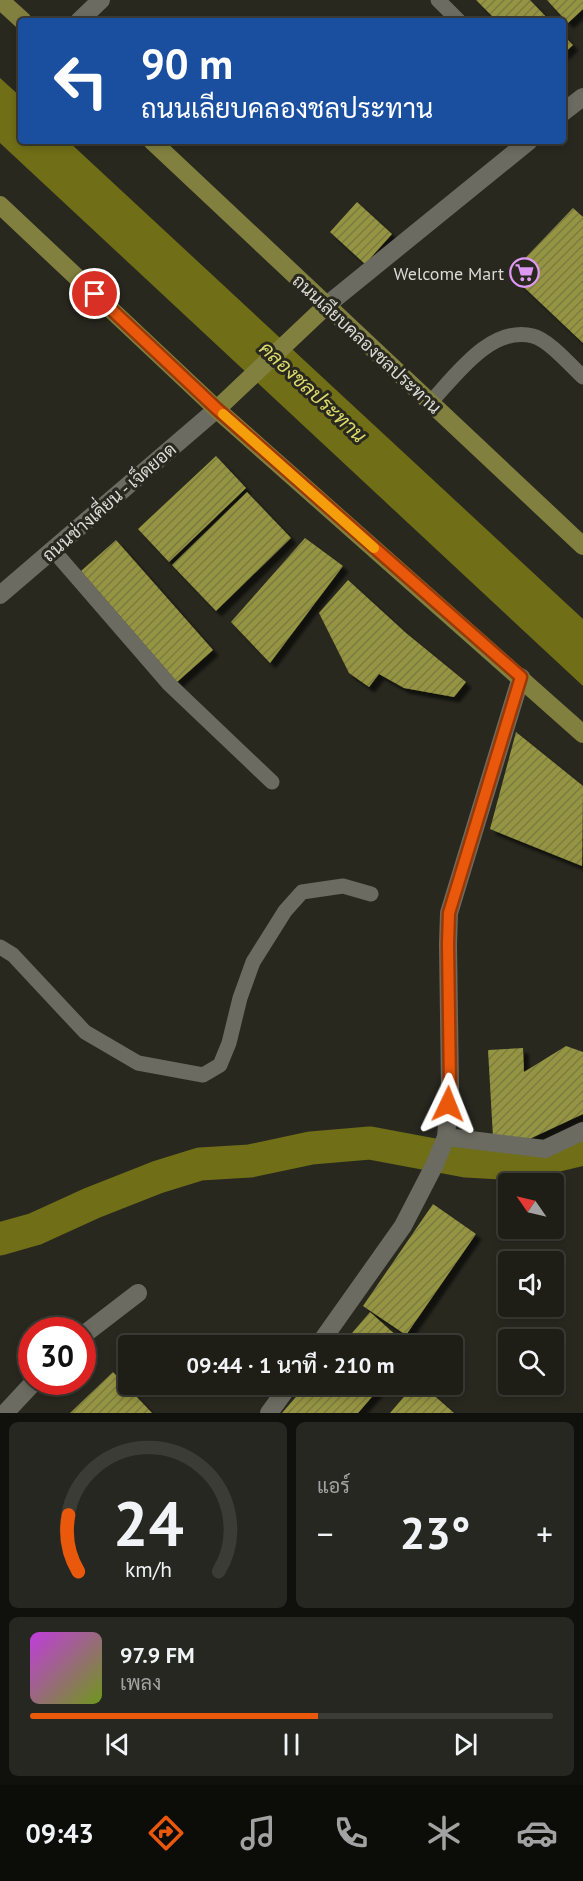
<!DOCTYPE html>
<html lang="th">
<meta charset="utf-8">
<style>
body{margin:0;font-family:"PT Sans",Sarabun,sans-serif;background:#262720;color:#f1f3f6;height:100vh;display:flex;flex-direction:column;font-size:22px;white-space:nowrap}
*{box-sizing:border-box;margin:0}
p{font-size:20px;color:#a1a2a1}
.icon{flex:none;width:33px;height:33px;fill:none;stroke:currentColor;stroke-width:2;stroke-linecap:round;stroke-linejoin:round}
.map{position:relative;height:1413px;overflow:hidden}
.panel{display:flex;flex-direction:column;gap:9px;padding:9px;background:#10100d;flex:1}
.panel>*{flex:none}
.banner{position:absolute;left:18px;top:18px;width:548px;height:126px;border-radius:6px;box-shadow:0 3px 9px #0003,0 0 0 2px #3c3c36;background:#1a4fa0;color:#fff;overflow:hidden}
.needle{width:39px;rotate:304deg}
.tools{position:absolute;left:498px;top:1173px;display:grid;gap:12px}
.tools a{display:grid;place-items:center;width:66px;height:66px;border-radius:6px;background:#1e1e17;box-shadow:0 3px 9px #0003,0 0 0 2px #3c3c36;font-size:30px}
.speed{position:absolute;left:18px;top:1317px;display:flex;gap:12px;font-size:30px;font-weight:700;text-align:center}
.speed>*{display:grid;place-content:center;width:78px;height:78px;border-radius:50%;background:#1e1e17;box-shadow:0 3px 9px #0003,0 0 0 2px #3c3c36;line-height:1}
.speed .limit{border:9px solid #d22;background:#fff;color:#111}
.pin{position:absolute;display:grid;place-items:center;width:51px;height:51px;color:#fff;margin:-26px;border:3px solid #fff;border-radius:50%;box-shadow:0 2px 6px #0007}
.me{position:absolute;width:66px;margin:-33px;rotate:2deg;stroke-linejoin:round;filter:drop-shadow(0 0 4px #0008)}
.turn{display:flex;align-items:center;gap:21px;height:126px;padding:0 24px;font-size:27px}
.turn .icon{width:78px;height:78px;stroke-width:2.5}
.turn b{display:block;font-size:42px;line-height:51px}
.big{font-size:45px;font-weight:600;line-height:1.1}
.panel .tile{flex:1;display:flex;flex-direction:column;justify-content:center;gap:9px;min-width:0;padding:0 21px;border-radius:9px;background:#262720}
.panel .dial{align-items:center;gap:0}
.dial svg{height:156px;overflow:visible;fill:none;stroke:#3c3c36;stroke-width:7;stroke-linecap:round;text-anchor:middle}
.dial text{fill:#f1f3f6;stroke:none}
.song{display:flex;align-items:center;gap:18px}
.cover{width:72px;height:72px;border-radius:9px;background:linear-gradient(135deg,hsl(290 70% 55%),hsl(80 70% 35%))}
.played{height:6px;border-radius:3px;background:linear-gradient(90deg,#ea580c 55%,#3c3c36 55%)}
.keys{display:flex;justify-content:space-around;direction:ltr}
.heat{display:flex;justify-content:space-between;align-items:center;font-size:33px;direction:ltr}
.panel .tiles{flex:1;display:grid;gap:9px;grid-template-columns:1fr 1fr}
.tile:last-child{grid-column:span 2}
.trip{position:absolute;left:118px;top:1335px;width:345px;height:60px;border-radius:6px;background:#1e1e17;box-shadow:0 3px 9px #0003,0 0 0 2px #3c3c36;font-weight:600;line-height:60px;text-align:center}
.tab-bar{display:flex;height:96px;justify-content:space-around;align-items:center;background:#0c0c09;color:#a1a2a1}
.tab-bar .icon{width:42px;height:42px}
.tab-bar .current{color:#ea580c}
.tab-bar b{font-size:27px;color:#f1f3f6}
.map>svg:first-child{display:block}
.water{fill:#706e17}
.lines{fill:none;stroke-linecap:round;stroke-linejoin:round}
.canal{stroke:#706e17;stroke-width:33}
.building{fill:url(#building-hatch);filter:url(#shadow)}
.service{stroke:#6b6b61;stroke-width:15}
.minor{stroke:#6b6b61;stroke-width:18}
.primary{stroke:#81803f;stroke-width:18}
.route-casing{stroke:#983908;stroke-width:15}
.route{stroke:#ea580c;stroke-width:10}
.slow{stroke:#f59e0b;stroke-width:10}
.labels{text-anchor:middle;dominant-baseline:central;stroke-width:6;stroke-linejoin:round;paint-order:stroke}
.poi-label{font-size:18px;fill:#dadbd5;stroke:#28281f;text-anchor:end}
.street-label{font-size:18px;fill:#dadbd5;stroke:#28281f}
.water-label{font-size:20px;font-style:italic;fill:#dcda6b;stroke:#28281f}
</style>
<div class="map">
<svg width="583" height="1413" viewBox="0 0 583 1413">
<defs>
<pattern id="building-hatch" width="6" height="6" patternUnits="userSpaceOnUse" patternTransform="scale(1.5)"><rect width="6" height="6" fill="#959442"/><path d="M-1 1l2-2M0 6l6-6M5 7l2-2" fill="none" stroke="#7c7b41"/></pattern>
<filter id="shadow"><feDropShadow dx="5.5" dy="5.5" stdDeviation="1.5" flood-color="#0009"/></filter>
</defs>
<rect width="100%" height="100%" fill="#28281f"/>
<!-- water -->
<path class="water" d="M0 78 21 97V141H68L583 619V686L0 143Z"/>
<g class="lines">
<!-- canal -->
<path class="canal" d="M0 1239 35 1229 92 1203 158 1177 200 1164 250 1161 311 1148 370 1143 466 1161 521 1164 583 1149"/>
</g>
<!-- building -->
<path class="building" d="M476 0H530L550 21H497Z
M547 0H583V9L568 23Z
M562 34 573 45 562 55Z
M357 202 392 234 365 264 330 232Z
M573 208 583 217V343L510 274Z
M216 456 246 488 169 562 138 529Z
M247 492 291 538 216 611 172 565Z
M305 538 343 566 270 663 231 622Z
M116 540 213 650 177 682 81 571Z
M348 580 406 633 466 682 454 697 404 688 379 674 369 687 349 673 319 613Z
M516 732 583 786 582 866 490 829Z
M566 1046 583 1052V1114L525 1141 493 1137 488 1050 523 1048 524 1072Z
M433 1204 476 1234 406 1335 363 1306Z
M370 1312 408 1346H341Z
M113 1372 152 1413H70Z
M307 1384H383L358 1413H282Z
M415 1384H421L454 1413H390Z"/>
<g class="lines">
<!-- service -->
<path class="service" d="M438 0 459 21
M430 403C456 375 491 325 533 336 549 340 571 366 583 377
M53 550 169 684 272 782
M0 947 13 955 85 1032 138 1063 203 1075 220 1065 229 1043 240 998 253 962 285 911 302 892 343 886 371 894"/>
<!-- minor -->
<path class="minor" d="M79 21 101 0
M562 113 583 97
M327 305 529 141
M0 595 217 409
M446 1137 545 1149 583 1131
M82 1336 138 1293
M318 1346 403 1226 435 1164 446 1137 450 1088 448 944 449 913 521 677
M5 1413 34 1382
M269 1413 290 1384"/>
<!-- primary -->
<path class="primary" d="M0 0 23 21
M152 141 583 546
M0 205 222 414 583 734
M217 409 327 305"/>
</g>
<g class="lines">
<defs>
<path id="route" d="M95 294 217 409 521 677 449 913 448 944 450 1088 448 1104"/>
</defs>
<!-- route casing -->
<use href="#route" class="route-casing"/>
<!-- route -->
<use href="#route" class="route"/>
<!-- slow -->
<path class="slow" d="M223 414 374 548"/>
</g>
<!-- icons -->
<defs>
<symbol id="supermarket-ring" viewBox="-11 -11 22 22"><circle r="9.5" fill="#28281f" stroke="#de98f3" stroke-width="1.5"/><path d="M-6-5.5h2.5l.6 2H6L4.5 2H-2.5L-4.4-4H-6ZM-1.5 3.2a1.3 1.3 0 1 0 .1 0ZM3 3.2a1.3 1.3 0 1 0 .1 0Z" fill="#de98f3"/></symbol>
</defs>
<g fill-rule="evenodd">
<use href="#supermarket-ring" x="508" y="256" width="33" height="33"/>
</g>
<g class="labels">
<!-- poi labels -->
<g class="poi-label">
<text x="504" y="273">Welcome Mart</text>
</g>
<!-- street labels -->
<g class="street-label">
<text transform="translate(367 344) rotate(43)">ถนนเลียบคลองชลประทาน</text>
<text transform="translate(109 502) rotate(-41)">ถนนช่างเคี่ยน - เจ็ดยอด</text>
</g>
<!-- water labels -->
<g class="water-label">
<text transform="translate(313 392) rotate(43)">คลองชลประทาน</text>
</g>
</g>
</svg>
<div class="tools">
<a><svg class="needle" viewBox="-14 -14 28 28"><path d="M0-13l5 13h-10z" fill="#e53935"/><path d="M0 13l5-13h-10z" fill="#a1a2a1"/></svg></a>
<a><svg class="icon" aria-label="sound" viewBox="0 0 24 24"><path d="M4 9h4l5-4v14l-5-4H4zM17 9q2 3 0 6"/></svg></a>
<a><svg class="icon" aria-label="search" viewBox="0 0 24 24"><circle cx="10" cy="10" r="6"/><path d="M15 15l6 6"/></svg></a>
</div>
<div class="speed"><div class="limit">30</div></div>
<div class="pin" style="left:95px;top:294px;background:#d93025"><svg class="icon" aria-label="arrive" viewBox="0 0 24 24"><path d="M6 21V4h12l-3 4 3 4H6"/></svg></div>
<svg class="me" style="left:448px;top:1104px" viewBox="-20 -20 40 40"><path d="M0-17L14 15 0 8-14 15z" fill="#ea580c" stroke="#fff" stroke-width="4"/></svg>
<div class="trip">09:44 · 1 นาที · 210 m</div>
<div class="banner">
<div class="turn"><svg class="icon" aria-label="left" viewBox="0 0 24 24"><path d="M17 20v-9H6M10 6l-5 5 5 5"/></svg><div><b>90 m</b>ถนนเลียบคลองชลประทาน</div></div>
</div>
</div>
<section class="panel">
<div class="tiles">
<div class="tile dial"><svg viewBox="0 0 100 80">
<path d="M14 69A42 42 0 1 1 86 69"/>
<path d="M14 69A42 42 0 0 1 9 40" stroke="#ea580c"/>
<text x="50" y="56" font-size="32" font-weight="700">24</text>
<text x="50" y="72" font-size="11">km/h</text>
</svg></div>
<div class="tile"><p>แอร์</p>
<div class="heat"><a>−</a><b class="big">23°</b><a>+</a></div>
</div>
<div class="tile">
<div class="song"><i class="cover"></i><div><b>97.9 FM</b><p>เพลง</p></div></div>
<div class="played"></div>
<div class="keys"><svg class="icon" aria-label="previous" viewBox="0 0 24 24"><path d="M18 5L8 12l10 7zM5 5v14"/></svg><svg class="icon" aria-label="pause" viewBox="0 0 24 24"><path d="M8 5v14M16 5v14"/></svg><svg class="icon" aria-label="next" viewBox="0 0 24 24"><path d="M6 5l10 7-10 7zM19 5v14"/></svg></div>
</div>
</div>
</section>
<nav class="tab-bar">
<b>09:43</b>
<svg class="icon current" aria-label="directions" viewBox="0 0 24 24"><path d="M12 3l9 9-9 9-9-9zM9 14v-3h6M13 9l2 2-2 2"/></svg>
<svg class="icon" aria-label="music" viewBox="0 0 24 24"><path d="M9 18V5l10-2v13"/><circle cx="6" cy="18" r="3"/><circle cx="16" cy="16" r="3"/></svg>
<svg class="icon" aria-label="phone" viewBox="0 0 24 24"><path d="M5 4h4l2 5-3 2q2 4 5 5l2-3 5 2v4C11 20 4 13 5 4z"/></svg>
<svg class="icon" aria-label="climate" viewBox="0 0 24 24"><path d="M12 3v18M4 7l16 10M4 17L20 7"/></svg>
<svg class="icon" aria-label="car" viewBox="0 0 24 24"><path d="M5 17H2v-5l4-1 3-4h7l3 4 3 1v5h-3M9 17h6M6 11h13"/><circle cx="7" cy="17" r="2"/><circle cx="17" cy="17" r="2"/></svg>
</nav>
